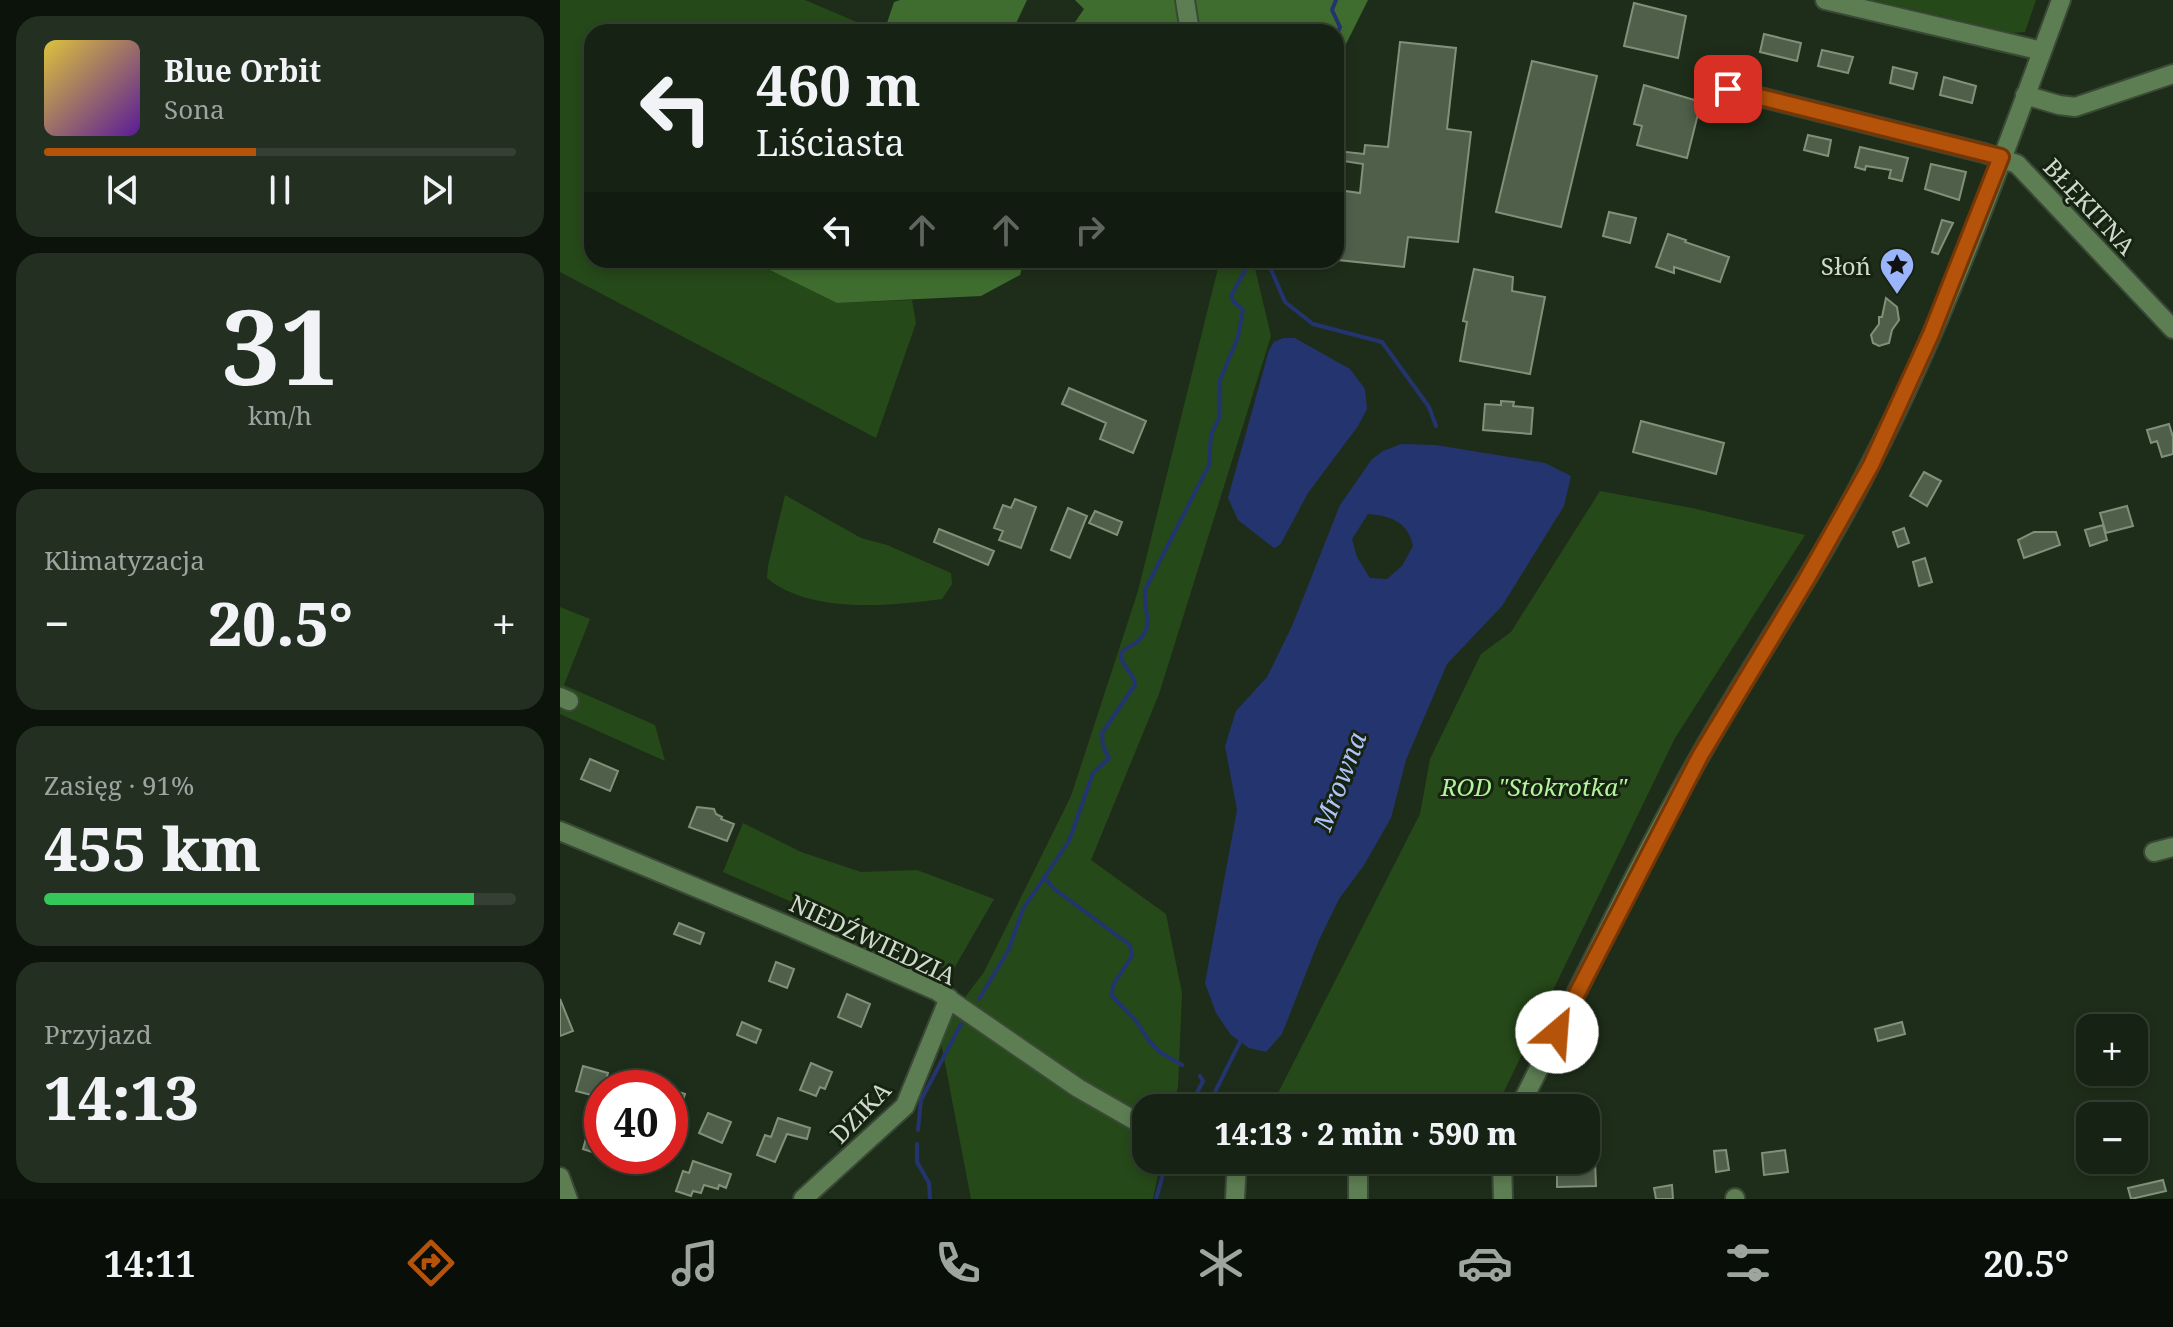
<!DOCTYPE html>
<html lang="pl">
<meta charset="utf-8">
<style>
body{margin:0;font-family:"Noto Serif",serif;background:#232f21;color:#f1f3f6;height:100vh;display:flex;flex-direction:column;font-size:30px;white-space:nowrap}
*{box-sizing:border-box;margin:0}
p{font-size:26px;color:#9ea4a0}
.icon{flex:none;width:44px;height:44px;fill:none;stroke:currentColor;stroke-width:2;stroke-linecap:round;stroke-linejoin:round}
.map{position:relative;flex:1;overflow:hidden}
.details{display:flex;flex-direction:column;gap:16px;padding:16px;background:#0c130a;width:560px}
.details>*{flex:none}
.banner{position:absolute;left:24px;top:24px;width:760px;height:244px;border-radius:24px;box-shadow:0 4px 12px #0003,0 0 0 2px #353f33;background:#162213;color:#f1f3f6;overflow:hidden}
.controls{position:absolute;left:1516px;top:1014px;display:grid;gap:16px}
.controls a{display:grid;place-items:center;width:72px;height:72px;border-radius:16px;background:#162213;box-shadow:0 4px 12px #0003,0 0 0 2px #353f33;font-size:40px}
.speed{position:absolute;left:24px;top:1070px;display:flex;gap:16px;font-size:40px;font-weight:700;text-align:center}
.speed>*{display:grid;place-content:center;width:104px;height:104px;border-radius:50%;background:#162213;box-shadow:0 4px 12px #0003,0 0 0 2px #353f33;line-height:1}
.speed .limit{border:12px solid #d22;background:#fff;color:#111}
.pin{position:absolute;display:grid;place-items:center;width:68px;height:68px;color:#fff;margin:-34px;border-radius:16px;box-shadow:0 4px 12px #0006}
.me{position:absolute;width:88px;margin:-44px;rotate:27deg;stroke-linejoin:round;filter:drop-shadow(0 0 6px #0008)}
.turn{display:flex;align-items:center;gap:28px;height:168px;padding:0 40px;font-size:36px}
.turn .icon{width:104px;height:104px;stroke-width:2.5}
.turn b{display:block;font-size:56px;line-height:68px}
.lanes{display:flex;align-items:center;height:76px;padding:0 40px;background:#0003;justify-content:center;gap:40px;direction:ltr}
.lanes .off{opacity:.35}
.big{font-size:60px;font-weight:800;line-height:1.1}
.details .card{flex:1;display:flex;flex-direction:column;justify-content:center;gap:12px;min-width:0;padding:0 28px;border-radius:24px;background:#232f21}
.details .dial{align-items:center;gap:0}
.dial b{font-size:104px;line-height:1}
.song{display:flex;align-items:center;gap:24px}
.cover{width:96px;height:96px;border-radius:12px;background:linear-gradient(135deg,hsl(50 70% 55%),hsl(270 70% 35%))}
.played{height:8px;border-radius:4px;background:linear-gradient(90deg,#b45309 45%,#353f33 45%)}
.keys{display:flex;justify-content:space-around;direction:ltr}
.heat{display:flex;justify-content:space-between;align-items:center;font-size:44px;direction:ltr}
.charge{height:12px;border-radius:6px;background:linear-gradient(90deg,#34c759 91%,#353f33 0)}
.trip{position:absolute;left:572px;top:1094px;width:468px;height:80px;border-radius:24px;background:#162213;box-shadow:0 4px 12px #0003,0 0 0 2px #353f33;font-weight:800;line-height:80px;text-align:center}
.menu{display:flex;height:128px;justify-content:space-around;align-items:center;background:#090e08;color:#9ea4a0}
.menu .icon{width:56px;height:56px}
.menu .active{color:#b45309}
.menu b{font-size:36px;color:#f1f3f6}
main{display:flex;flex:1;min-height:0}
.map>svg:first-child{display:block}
.green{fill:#264919}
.forest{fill:#3f6c2f}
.water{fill:#24346f;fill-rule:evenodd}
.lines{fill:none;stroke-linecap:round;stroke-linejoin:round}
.stream{stroke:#24346f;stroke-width:4}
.building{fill:#4f5f4a;stroke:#80917a;stroke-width:2}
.minor-casing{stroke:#3a4936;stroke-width:22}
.minor{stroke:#5d7d52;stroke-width:18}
.route-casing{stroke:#753606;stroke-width:20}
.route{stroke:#b45309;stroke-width:14}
.labels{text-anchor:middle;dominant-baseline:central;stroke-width:6;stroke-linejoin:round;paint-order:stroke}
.street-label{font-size:24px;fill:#cfd9cc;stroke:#152310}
.poi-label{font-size:24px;fill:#cfd9cc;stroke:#152310;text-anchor:end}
.park-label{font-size:24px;font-style:italic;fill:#b3f49c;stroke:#152310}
.water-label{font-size:26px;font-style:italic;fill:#afc3fa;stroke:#152310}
</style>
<main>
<section class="details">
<div class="card">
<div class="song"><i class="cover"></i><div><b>Blue Orbit</b><p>Sona</p></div></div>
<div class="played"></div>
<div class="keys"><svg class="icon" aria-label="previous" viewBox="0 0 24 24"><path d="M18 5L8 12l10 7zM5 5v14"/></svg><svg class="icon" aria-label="pause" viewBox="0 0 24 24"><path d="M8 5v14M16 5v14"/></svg><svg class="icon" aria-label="next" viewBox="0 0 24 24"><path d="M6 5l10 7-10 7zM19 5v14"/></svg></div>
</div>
<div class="card dial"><b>31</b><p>km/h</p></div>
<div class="card"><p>Klimatyzacja</p>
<div class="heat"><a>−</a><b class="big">20.5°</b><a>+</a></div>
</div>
<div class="card"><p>Zasięg · 91%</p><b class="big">455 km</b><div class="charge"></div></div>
<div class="card"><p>Przyjazd</p><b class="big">14:13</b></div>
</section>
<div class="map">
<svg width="1613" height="1199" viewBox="0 0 1613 1199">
<rect width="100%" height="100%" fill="#1e2d19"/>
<!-- green -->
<path class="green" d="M0 0H245L320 32H32V260H189L277 303 352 300 356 323 316 438 0 272Z
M1314 0H1476L1465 32 1453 33Z
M660 260H693L711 336 599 694 531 860 606 914 622 993 618 1087 613 1108H586V1160H601L593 1199H411L379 1032 424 972 511 796 578 591Z
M1040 491 1132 508 1245 535 1115 738 936 1108H740L716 1097 860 814 870 759 921 654 951 632Z
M225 495 301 538 327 545 391 573 392 584 382 599C330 606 249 614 207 578L208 566Z
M0 607 30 619 4 685 95 725 105 761 0 714Z
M183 823 241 852 301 872 357 870 434 899 392 972 163 872Z"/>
<!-- forest -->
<path class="forest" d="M340 0H467L452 32H324L334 2Z
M515 0H808L776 64V32H519L511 28 524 9Z
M189 260H464L460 275 421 296 277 303Z"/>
<!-- water -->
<path class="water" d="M723 338H735L790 369 805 389 807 409 798 426 748 493 720 545 714 548 678 520 668 498 709 350 714 342Z
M841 444 876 445 985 463 1011 476 1004 506 942 606 887 664 846 760 831 818 804 865 779 899 759 940 722 1034 706 1052 689 1048 671 1035 656 1013 645 983 677 810 665 746 676 711 707 677 732 626 780 505 812 459 823 451ZM808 514C830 516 848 521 853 546L842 566 827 579 810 578 797 557 792 539Z"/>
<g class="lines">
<!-- stream -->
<path class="stream" d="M776 37 780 27 772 10 776 0
M707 260 725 302 753 324 822 342 869 407 876 426
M484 877 493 888 570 945 572 956 553 985 552 996 577 1022 589 1041 600 1052 622 1065
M419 999 448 951 463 909 509 841 533 773 549 758 543 746 542 733 575 685C574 672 560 666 561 653 566 647 571 647 577 642 598 623 580 609 586 588L649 465 651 435 659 418 660 380 678 337 683 310 674 302 671 296 687 267 689 260
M629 1108 643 1081 640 1076
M647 1108 682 1038
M358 1130 361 1100 401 1024
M357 1144V1162L369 1183 370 1199
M596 1199 607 1160"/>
</g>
<!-- building -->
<path class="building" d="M1074 3 1126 16 1118 58 1064 46Z
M1204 34 1241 43 1237 61 1200 52Z
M840 42 896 48 887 129 911 132 898 242 848 237 844 267 778 260 783 220 776 219 778 190 800 193 803 164 777 160 778 151 804 154 805 145 828 147Z
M1262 50 1293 57 1288 73 1258 66Z
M972 61 1037 76 1001 227 936 212Z
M1333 67 1357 73 1353 89 1330 83Z
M1384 77 1416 86 1412 103 1380 95Z
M1084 85 1141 102 1127 158 1077 145 1082 126 1074 124Z
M1248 135 1271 140 1268 156 1244 150Z
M1300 147 1348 158 1342 181 1329 178 1331 170 1306 166 1305 170 1295 167Z
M1371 164 1406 172 1399 200 1365 189Z
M1049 212 1076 218 1070 243 1043 236Z
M1382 220 1393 223 1378 254 1372 252Z
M1108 234 1126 240 1125 242 1169 257 1160 282 1114 267V273L1096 267Z
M914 269 953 277 952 291 985 297 970 374 900 361 907 322 903 321Z
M1326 298 1337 307 1339 320 1332 330 1329 343 1319 346 1313 343 1311 335 1319 324V317H1322Z
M509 388 586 421 573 453 540 439 546 423 502 404Z
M941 401 954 402 953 406 973 408 971 434 923 430 925 404 941 405Z
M1081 421 1164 443 1156 474 1073 452Z
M1609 424 1613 437V454L1602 457 1597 441 1591 443 1587 430Z
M1364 472 1381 481 1367 506 1350 496Z
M455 499 476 507 461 548 439 540 443 531 434 528 443 505 451 508Z
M1567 506 1573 526 1546 533 1540 513Z
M508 508 527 516 510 558 491 550Z
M535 511 562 522 557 535 529 523Z
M1543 525 1547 540 1530 546 1525 530Z
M1344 528 1349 543 1338 547 1333 532Z
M379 529 434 551 428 565 374 542Z
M1474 532H1496L1500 545 1464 558 1458 540Z
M1365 558 1372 582 1359 586 1353 562Z
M30 759 58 771 50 791 21 779Z
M137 807 154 809 156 814 162 817 161 819 174 824 167 841 129 827Z
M119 923 144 933 140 944 114 934Z
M216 962 234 969 227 988 209 981Z
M287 994 310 1004 301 1027 278 1017Z
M0 999 13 1031 0 1036Z
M182 1022 201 1030 196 1043 177 1035Z
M1342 1022 1345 1034 1318 1041 1315 1029Z
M251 1063 272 1072 265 1089 260 1087 256 1096 240 1090Z
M23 1066 48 1073 42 1092 36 1090 35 1096 16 1091Z
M115 1091 125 1094 112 1133 110 1101Z
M148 1113 171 1122 162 1143 139 1133Z
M218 1118 250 1128 247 1139 227 1134 215 1162 197 1155 205 1135 211 1137Z
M29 1128 42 1132 38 1154 23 1149Z
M1166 1150 1169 1170 1156 1172 1154 1151Z
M1225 1150 1228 1172 1204 1175 1202 1153Z
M1003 1160H1035L1036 1186 997 1187V1173H1003Z
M133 1161 171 1174 166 1188 159 1185 158 1189 144 1185 141 1193 133 1191 131 1196 116 1191 123 1171 129 1173Z
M1603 1180 1606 1191 1571 1199 1568 1188Z
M1112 1185 1113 1199H1096L1094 1188Z"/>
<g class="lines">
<defs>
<path id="minor" d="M625 0 630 32
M1265 0 1482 51
M1168 89 1424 153 1457 164 1613 329
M1465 95 1499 105 1515 107 1613 74
M0 697 9 701
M0 831 226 925 377 991 518 1088 586 1127
M1594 852 1613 847
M959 1108C1019 990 1075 869 1141 754 1196 657 1260 565 1310 465 1387 316 1443 157 1501 0
M798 1160V1199
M942 1160 943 1199
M0 1177 8 1199
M1175 1198V1199
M243 1199 345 1106 389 998
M675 1199 677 1160"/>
</defs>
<!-- minor casing -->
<use href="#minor" class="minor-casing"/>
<!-- minor -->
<use href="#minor" class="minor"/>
</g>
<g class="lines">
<defs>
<path id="route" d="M997 1032 1140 756 1245 582 1311 465 1371 334 1441 157 1168 89"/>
</defs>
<!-- route casing -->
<use href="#route" class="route-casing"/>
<!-- route -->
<use href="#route" class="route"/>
</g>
<!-- icons -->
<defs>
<symbol id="sight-pin" viewBox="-11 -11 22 30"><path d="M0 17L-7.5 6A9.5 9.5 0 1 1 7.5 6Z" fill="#9bb5fd" stroke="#152310"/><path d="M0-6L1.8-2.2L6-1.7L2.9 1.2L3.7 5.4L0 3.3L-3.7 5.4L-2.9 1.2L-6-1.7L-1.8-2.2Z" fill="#111"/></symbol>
</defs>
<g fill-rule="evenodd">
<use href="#sight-pin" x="1317" y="245" width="40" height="54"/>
</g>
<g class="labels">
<!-- street labels -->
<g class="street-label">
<text transform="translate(1530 206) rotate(47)">BŁĘKITNA</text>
<text transform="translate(313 939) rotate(25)">NIEDŹWIEDZIA</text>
<text transform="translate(300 1112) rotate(-46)">DZIKA</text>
</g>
<!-- poi labels -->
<g class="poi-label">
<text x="1311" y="265">Słoń</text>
</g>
<!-- park labels -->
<g class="park-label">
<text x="974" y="786">ROD "Stokrotka"</text>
</g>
<!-- water labels -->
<g class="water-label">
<text transform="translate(779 781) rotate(-69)">Mrowna</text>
</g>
</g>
</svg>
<div class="controls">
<a>+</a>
<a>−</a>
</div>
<div class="speed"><div class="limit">40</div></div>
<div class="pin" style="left:1168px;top:89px;background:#d93025"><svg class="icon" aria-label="arrive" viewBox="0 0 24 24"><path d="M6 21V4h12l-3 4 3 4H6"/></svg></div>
<svg class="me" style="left:997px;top:1032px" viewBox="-20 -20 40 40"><circle r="19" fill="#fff"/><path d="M0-13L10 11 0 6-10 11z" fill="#b45309"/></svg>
<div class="trip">14:13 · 2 min · 590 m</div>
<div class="banner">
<div class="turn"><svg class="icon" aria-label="left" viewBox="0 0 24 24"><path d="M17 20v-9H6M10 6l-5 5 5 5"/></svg><div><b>460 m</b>Liściasta</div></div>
<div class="lanes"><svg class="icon" aria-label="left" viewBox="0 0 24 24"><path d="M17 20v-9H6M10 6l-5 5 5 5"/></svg><svg class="icon off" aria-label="ahead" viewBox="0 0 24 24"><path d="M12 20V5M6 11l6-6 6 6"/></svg><svg class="icon off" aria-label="ahead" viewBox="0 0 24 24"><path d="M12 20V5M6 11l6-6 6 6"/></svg><svg class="icon off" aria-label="right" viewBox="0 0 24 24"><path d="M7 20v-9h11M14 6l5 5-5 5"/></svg></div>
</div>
</div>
</main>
<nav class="menu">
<b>14:11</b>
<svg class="icon active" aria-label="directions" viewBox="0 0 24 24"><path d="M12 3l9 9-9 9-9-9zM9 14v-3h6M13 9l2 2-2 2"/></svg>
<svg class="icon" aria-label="music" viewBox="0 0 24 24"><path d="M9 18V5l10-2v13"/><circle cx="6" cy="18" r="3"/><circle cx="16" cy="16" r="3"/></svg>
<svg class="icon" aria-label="phone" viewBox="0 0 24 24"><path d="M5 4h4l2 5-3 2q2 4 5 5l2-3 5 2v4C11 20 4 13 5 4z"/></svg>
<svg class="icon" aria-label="climate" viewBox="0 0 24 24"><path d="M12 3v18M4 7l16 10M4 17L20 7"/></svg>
<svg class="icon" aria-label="car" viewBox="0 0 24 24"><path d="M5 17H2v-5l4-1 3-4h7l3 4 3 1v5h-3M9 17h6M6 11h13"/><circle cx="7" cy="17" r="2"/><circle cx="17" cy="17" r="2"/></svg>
<svg class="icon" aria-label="filters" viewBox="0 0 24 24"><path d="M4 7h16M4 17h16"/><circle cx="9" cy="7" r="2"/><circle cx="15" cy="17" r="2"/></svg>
<b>20.5°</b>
</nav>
